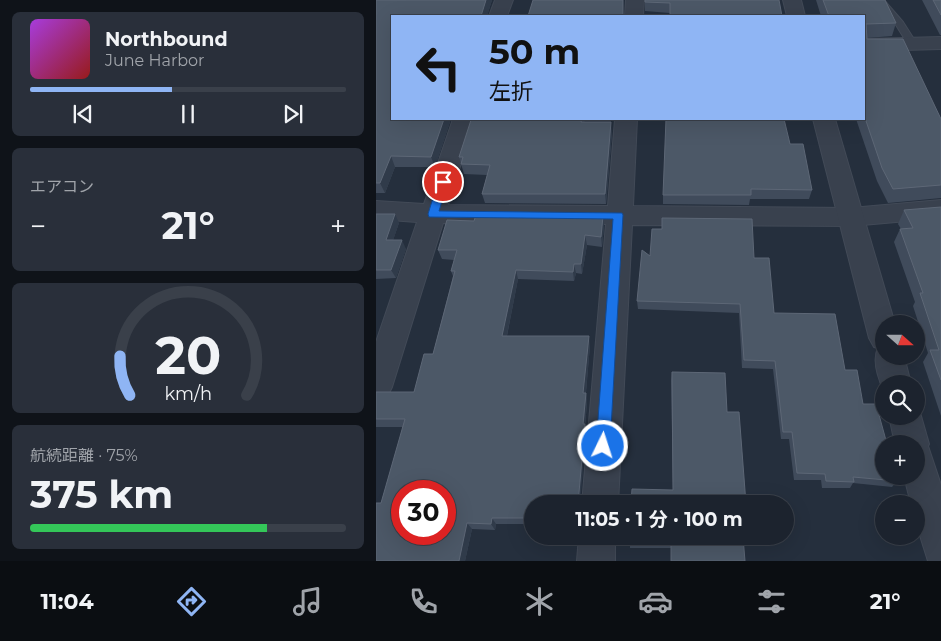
<!DOCTYPE html>
<html lang="ja">
<meta charset="utf-8">
<style>
body{margin:0;font-family:Montserrat,"Noto Sans JP",sans-serif;background:#292f3a;color:#f1f3f6;height:100vh;display:flex;flex-direction:column;font-size:19px;white-space:nowrap}
*{box-sizing:border-box;margin:0}
p{font-size:16px;color:#a0a4aa}
.icon{flex:none;width:28px;height:28px;fill:none;stroke:currentColor;stroke-width:2;stroke-linecap:round;stroke-linejoin:round}
.map{position:relative;flex:1;overflow:hidden}
.details{display:flex;flex-direction:column;gap:12px;padding:12px;background:#0f1319;width:376px}
.details>*{flex:none}
.top-card{position:absolute;left:15px;top:15px;width:474px;height:105px;border-radius:0px;box-shadow:0 5px 20px #0002,0 0 0 1px #3a404a;background:#8fb5f4;color:#111;overflow:hidden}
.needle{width:32px;rotate:111deg}
.tools{position:absolute;left:499px;top:315px;display:grid;gap:10px}
.tools a{display:grid;place-items:center;width:50px;height:50px;border-radius:50%;background:#1c232e;box-shadow:0 5px 20px #0002,0 0 0 1px #3a404a;font-size:25px}
.speed{position:absolute;left:15px;top:480px;display:flex;gap:10px;font-size:25px;font-weight:700;text-align:center}
.speed>*{display:grid;place-content:center;width:65px;height:65px;border-radius:50%;background:#1c232e;box-shadow:0 5px 20px #0002,0 0 0 1px #3a404a;line-height:1}
.speed .limit{border:8px solid #d22;background:#fff;color:#111}
.pin{position:absolute;display:grid;place-items:center;width:42px;height:42px;color:#fff;margin:-21px;border:2px solid #fff;border-radius:50%;box-shadow:0 1px 5px #0007}
.me{position:absolute;width:55px;margin:-28px;rotate:4deg;stroke-linejoin:round;filter:drop-shadow(0 0 4px #0008)}
.turn{display:flex;align-items:center;gap:18px;height:105px;padding:0 15px;font-size:22px}
.turn .icon{width:65px;height:65px;stroke-width:2.5}
.turn b{display:block;font-size:35px;line-height:42px}
.big{font-size:38px;font-weight:700;line-height:1.1}
.details .widget{flex:1;display:flex;flex-direction:column;justify-content:center;gap:8px;min-width:0;padding:0 18px;border-radius:8px;background:#292f3a}
.details .dial{align-items:center;gap:0}
.dial svg{height:130px;overflow:visible;fill:none;stroke:#3a404a;stroke-width:7;stroke-linecap:round;text-anchor:middle}
.dial text{fill:#f1f3f6;stroke:none}
.song{display:flex;align-items:center;gap:15px}
.cover{width:60px;height:60px;border-radius:8px;background:linear-gradient(135deg,hsl(280 70% 55%),hsl(0 70% 35%))}
.played{height:5px;border-radius:2px;background:linear-gradient(90deg,#8fb5f4 45%,#3a404a 45%)}
.keys{display:flex;justify-content:space-around;direction:ltr}
.heat{display:flex;justify-content:space-between;align-items:center;font-size:28px;direction:ltr}
.charge{height:8px;border-radius:4px;background:linear-gradient(90deg,#34c759 75%,#3a404a 0)}
.trip{position:absolute;left:148px;top:495px;width:270px;height:50px;border-radius:25px;background:#1c232e;box-shadow:0 5px 20px #0002,0 0 0 1px #3a404a;font-weight:700;line-height:50px;text-align:center}
.menu{display:flex;height:80px;justify-content:space-around;align-items:center;background:#0b0e12;color:#a0a4aa}
.menu .icon{width:35px;height:35px}
.menu .current{color:#8fb5f4}
.menu b{font-size:22px;color:#f1f3f6}
main{display:flex;flex:1;min-height:0}
.map>svg:first-child{display:block}
.lines{fill:none;stroke-linecap:round;stroke-linejoin:round}
.service-casing{stroke:#424a57;stroke-width:2}
.minor-casing{stroke:#424a57;stroke-width:2}
.tertiary-casing{stroke:#424a57;stroke-width:2}
.service{fill:#39414e;fill-rule:evenodd}
.minor{fill:#39414e;fill-rule:evenodd}
.tertiary{fill:#39414e;fill-rule:evenodd}
.wall{fill:#404b5b}
.shaded-wall{fill:#303b4a}
.building{fill:#4c5867;stroke:#5d6776;fill-rule:evenodd}
.route{fill:#1a73e8;stroke:#114b97}
</style>
<main>
<section class="details">
<div class="widget">
<div class="song"><i class="cover"></i><div><b>Northbound</b><p>June Harbor</p></div></div>
<div class="played"></div>
<div class="keys"><svg class="icon" aria-label="previous" viewBox="0 0 24 24"><path d="M18 5L8 12l10 7zM5 5v14"/></svg><svg class="icon" aria-label="pause" viewBox="0 0 24 24"><path d="M8 5v14M16 5v14"/></svg><svg class="icon" aria-label="next" viewBox="0 0 24 24"><path d="M6 5l10 7-10 7zM19 5v14"/></svg></div>
</div>
<div class="widget"><p>エアコン</p>
<div class="heat"><a>−</a><b class="big">21°</b><a>+</a></div>
</div>
<div class="widget dial"><svg viewBox="0 0 100 80">
<path d="M14 69A42 42 0 1 1 86 69"/>
<path d="M14 69A42 42 0 0 1 8 45" stroke="#8fb5f4"/>
<text x="50" y="56" font-size="32" font-weight="700">20</text>
<text x="50" y="72" font-size="11">km/h</text>
</svg></div>
<div class="widget"><p>航続距離 · 75%</p><b class="big">375 km</b><div class="charge"></div></div>
</section>
<div class="map">
<svg width="565" height="561" viewBox="0 0 565 561">
<rect width="100%" height="100%" fill="#252f3d"/>
<g class="lines">
<defs>
<path id="service" d="M499 0H508L527 22 541 44 539 46H533L520 25Z"/>
<path id="minor" d="M119 0H137L131 16H113Z
M250 0H268L267 16H249Z
M565 37V49L488 51V39Z
M77 119H99L72 205 232 206 239 119H261L257 206 475 208 565 200V218L475 226 256 225 242 504H206L230 224 67 223 16 387 11 397 0 401V342L41 222 0 219V201L48 204Z
M203 536H239V561H201Z"/>
<path id="tertiary" d="M407 0H425L429 16H411Z
M437 119H459L519 324H508V356H528L535 384H508V391C502 378 496 361 502 348L498 347 493 338Z
M540 405 545 416 553 444 552 446 565 485V561H552L540 523V504H535L528 476H540V444H519L513 416H540Z"/>
</defs>
<!-- service casing -->
<use href="#service" class="service-casing"/>
<!-- minor casing -->
<use href="#minor" class="minor-casing"/>
<!-- tertiary casing -->
<use href="#tertiary" class="tertiary-casing"/>
<!-- service -->
<use href="#service" class="service"/>
<!-- minor -->
<use href="#minor" class="minor"/>
<!-- tertiary -->
<use href="#tertiary" class="tertiary"/>
</g>
<!-- wall -->
<path class="wall" d="M0 0H116L111 16H16L75 119 59 167H19L9 193H0Z
M269 0H403L294 13 269 11Z
M440 0H509L520 23 516 36 491 38V39L565 119V198L512 203 501 181 480 119H488V16H445Z
M546 0H565V35H564Z
M128 120 209 122 236 132 230 204 109 203 106 194 111 175 88 174 83 157Z
M414 144 436 190 433 199H374L373 205 287 204V195Z
M565 207V416L547 362 552 353 537 306 539 302 518 242 524 229H525L522 224 528 210Z
M0 214 23 223 17 240 30 249 20 278 0 279Z
M227 216 228 226 226 247 211 245 206 274 200 273 198 281 142 279 131 336 214 345 210 393 211 402 209 427 210 432 156 504V524H120L119 530 96 529 89 561H0L5 503 27 427H0V392H38L57 354 77 276 75 271 78 260 66 259 62 250 98 221Z
M274 256 378 258 398 313 469 370 487 404 521 481 516 487 477 483 474 488H446L445 480H418L413 439H405L397 369 366 368 363 313 262 309 261 301Z
M296 372 351 412 297 490 295 380Z
M373 538 371 543 295 548H254V542Z"/>
<!-- shaded-wall -->
<path class="shaded-wall" d="M110 0H116L111 16H105Z
M68 119H75L59 167 55 157Z
M206 119H209L207 132 205 122Z
M235 122 236 132 230 204 229 194Z
M15 156 19 167 9 193 4 183Z
M19 214 23 223 14 249 10 240Z
M227 216 228 226 226 247 225 237Z
M209 235 211 245 206 274 205 264Z
M26 240 30 249 20 278 15 270Z
M198 264 200 273 198 281 197 272Z
M140 270 142 279 129 345 126 336Z
M213 336 214 345 209 402 207 393Z
M210 393 211 402 209 427 210 432 204 504H202Z
M116 518 120 524 119 530 115 524Z
M91 523 96 529 89 561H83Z"/>
<!-- building -->
<path class="building" d="M0 0H110L105 16H16V119H68L55 157 15 156 4 183H0Z
M157 0H247V16H152Z
M269 0H403L406 16H294V3L269 2Z
M447 0H509L520 23 490 24 491 39H527L565 119V185L517 189 506 168 488 115V16H453Z
M557 0H565V15Z
M128 119H206L205 122H235L229 194H106L114 165 85 164 87 157H83L95 120H128Z
M290 119H408L414 144H427L436 190 375 189V195H287Z
M565 207V380L554 350H563L544 293H547L524 229 537 228 528 210Z
M0 214H19L10 240H26L15 270H0Z
M100 215 227 216 225 237 209 235 205 264H198L197 272 140 270 126 336H213L207 393H210L207 424H209L202 504H156V518H116L115 524 91 523 83 561H0V503H5L29 419H0V392H38L48 354H57L79 271H75L81 250H62L71 220 98 221ZM26 491H69V534H26Z
M286 218 376 219 378 258H393L398 313 459 314 469 370H481L487 404H500L511 444H508V476H520L521 481 477 477 478 482 450 481 449 474 421 473 416 432H407L399 361 368 360 364 304 261 301 266 250 274 256 276 229H286Z
M296 372 349 373 351 412H363L370 504H255L256 489 297 490Z
M254 536H373V538L367 537 369 561H295V542H254Z"/>
<!-- route -->
<path class="route" d="M67 179 72 182 63 211 246 213 247 215 234 446 232 451 227 453 222 451 220 446 237 219 53 217 52 214 62 182Z"/>
</svg>
<div class="tools">
<a><svg class="needle" viewBox="-14 -14 28 28"><path d="M0-13l5 13h-10z" fill="#e53935"/><path d="M0 13l5-13h-10z" fill="#a0a4aa"/></svg></a>
<a><svg class="icon" aria-label="search" viewBox="0 0 24 24"><circle cx="10" cy="10" r="6"/><path d="M15 15l6 6"/></svg></a>
<a>+</a>
<a>−</a>
</div>
<div class="speed"><div class="limit">30</div></div>
<div class="pin" style="left:67px;top:182px;background:#d93025"><svg class="icon" aria-label="arrive" viewBox="0 0 24 24"><path d="M6 21V4h12l-3 4 3 4H6"/></svg></div>
<svg class="me" style="left:227px;top:446px" viewBox="-20 -20 40 40"><circle r="17" fill="#1a73e8" stroke="#fff" stroke-width="3"/><path d="M0-11L8 9 0 5-8 9z" fill="#fff"/></svg>
<div class="trip">11:05 · 1 分 · 100 m</div>
<div class="top-card">
<div class="turn"><svg class="icon" aria-label="left" viewBox="0 0 24 24"><path d="M17 20v-9H6M10 6l-5 5 5 5"/></svg><div><b>50 m</b>左折</div></div>
</div>
</div>
</main>
<nav class="menu">
<b>11:04</b>
<svg class="icon current" aria-label="directions" viewBox="0 0 24 24"><path d="M12 3l9 9-9 9-9-9zM9 14v-3h6M13 9l2 2-2 2"/></svg>
<svg class="icon" aria-label="music" viewBox="0 0 24 24"><path d="M9 18V5l10-2v13"/><circle cx="6" cy="18" r="3"/><circle cx="16" cy="16" r="3"/></svg>
<svg class="icon" aria-label="phone" viewBox="0 0 24 24"><path d="M5 4h4l2 5-3 2q2 4 5 5l2-3 5 2v4C11 20 4 13 5 4z"/></svg>
<svg class="icon" aria-label="climate" viewBox="0 0 24 24"><path d="M12 3v18M4 7l16 10M4 17L20 7"/></svg>
<svg class="icon" aria-label="car" viewBox="0 0 24 24"><path d="M5 17H2v-5l4-1 3-4h7l3 4 3 1v5h-3M9 17h6M6 11h13"/><circle cx="7" cy="17" r="2"/><circle cx="17" cy="17" r="2"/></svg>
<svg class="icon" aria-label="filters" viewBox="0 0 24 24"><path d="M4 7h16M4 17h16"/><circle cx="9" cy="7" r="2"/><circle cx="15" cy="17" r="2"/></svg>
<b>21°</b>
</nav>
